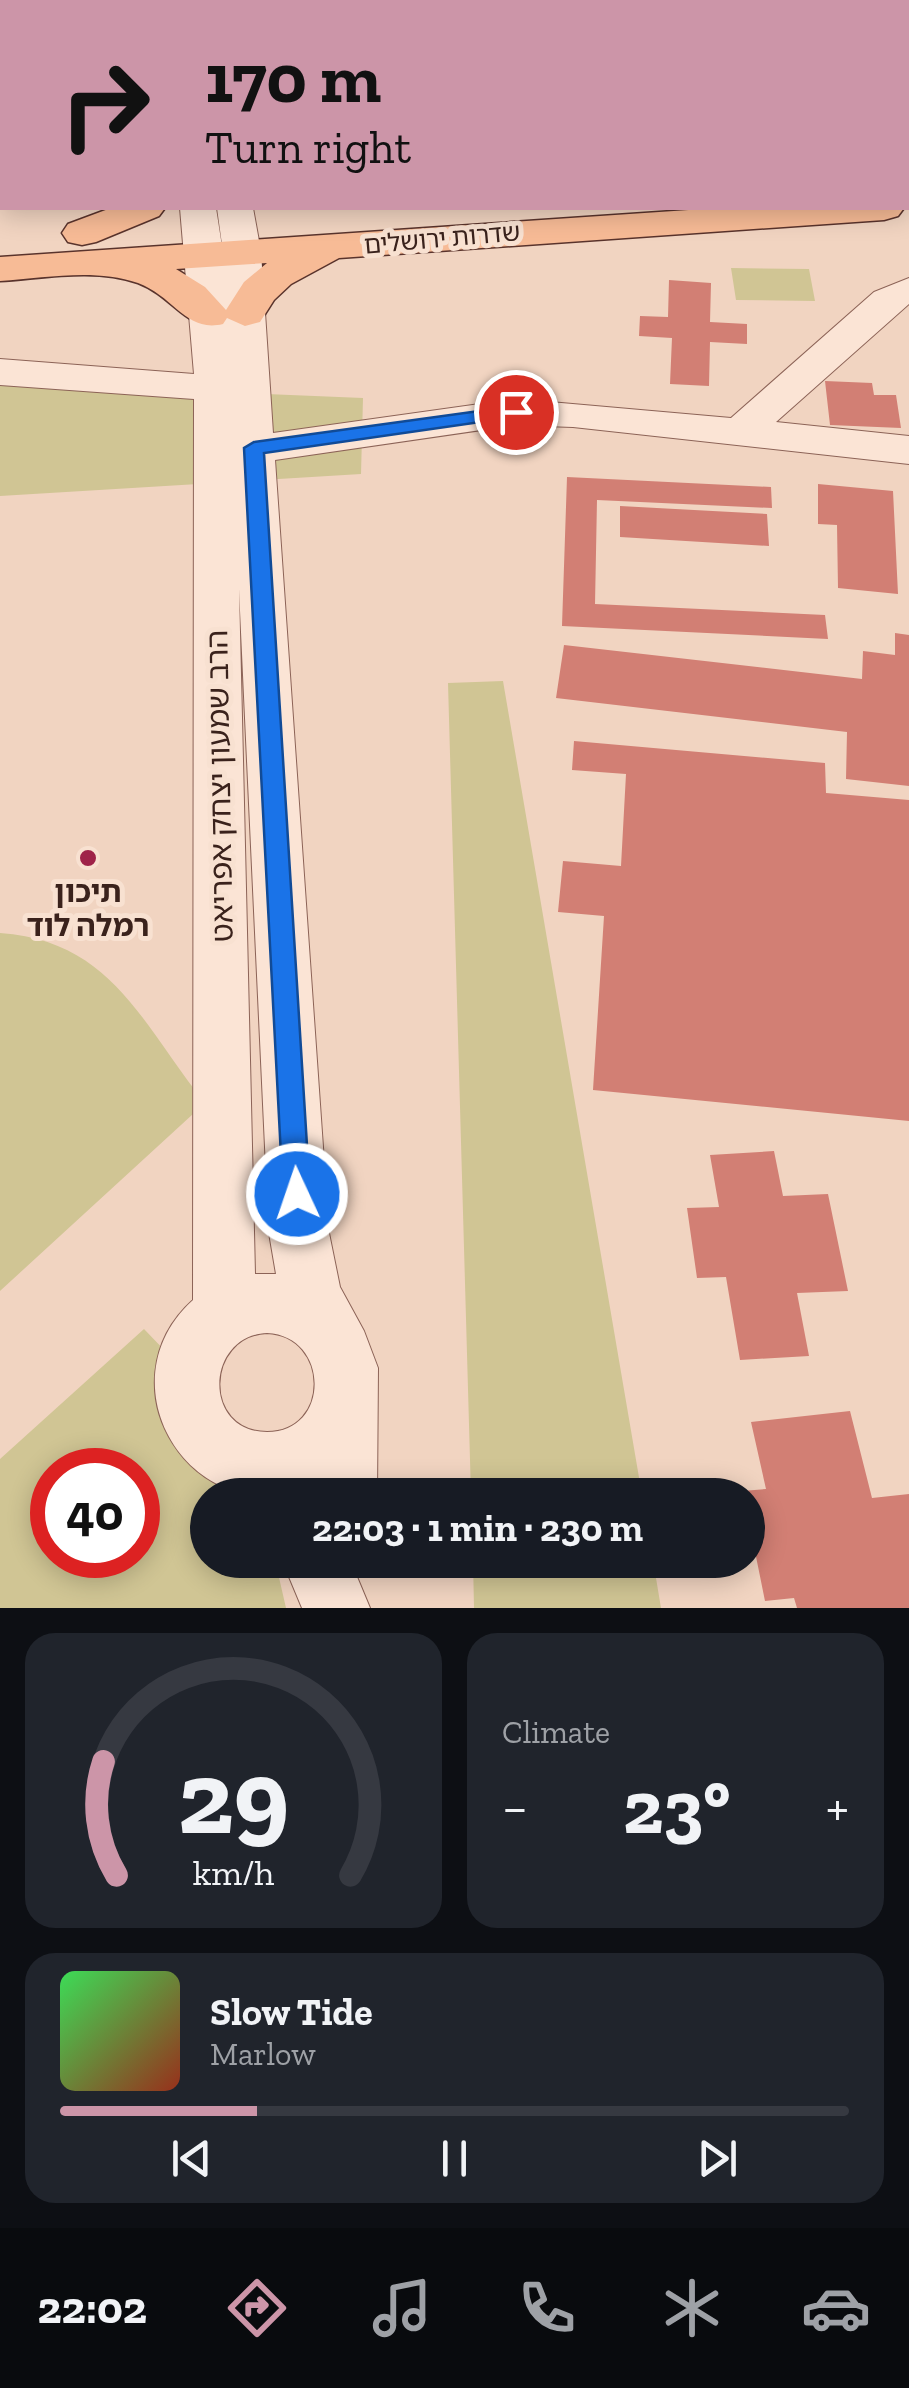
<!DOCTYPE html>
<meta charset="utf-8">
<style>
body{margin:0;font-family:"Zilla Slab","Noto Sans Hebrew",serif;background:#20242c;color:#f1f3f6;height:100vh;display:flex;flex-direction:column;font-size:38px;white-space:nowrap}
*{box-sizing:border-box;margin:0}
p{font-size:32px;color:#9ea1a6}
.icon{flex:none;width:55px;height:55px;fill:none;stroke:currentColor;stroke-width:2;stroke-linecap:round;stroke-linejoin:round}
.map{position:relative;height:1608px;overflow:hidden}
.panel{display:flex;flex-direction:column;gap:25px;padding:25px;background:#0d0f14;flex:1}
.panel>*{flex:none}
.guide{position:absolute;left:0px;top:0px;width:910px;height:210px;box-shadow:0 5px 25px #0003;background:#cc95a8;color:#111;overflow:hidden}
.speed{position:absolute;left:30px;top:1448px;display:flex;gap:20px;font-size:50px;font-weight:700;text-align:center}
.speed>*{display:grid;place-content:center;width:130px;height:130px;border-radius:50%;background:#171b24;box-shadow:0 5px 25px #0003;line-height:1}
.speed .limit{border:15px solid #d22;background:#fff;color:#111}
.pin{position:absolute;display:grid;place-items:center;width:85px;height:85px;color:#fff;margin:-42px;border:5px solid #fff;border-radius:50%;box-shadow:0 2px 10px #0007}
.me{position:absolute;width:110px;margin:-55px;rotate:357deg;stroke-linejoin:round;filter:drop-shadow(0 0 8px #0008)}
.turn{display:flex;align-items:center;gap:35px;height:210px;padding:0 40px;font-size:45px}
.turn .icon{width:130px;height:130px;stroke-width:2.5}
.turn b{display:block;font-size:70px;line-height:85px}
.big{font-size:75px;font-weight:800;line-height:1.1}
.panel .tile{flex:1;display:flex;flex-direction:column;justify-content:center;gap:15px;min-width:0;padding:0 35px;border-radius:30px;background:#20242c}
.panel .dial{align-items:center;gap:0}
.dial svg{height:260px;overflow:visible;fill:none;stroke:#363941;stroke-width:7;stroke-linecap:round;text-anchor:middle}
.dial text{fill:#f1f3f6;stroke:none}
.song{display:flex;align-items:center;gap:30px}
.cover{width:120px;height:120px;border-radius:15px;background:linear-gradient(135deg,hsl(130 70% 55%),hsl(10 70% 35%))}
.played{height:10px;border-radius:5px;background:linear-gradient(90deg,#cc95a8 25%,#363941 25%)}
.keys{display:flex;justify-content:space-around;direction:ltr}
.heat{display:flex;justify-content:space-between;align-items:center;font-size:55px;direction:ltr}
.panel .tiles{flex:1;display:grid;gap:25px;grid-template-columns:1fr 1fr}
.tile:last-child{grid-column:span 2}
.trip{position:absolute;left:190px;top:1478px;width:575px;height:100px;border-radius:50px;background:#171b24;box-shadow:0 5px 25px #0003;font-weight:800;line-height:100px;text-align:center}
.tab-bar{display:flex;height:160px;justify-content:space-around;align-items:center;background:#090b0e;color:#9ea1a6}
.tab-bar .icon{width:70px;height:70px}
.tab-bar .selected{color:#cc95a8}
.tab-bar b{font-size:45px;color:#f1f3f6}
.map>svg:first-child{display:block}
.green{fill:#d0c594;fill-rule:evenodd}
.building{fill:#d27f74}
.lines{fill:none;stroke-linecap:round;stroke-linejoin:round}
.minor-casing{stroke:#8c6357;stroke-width:2}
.major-casing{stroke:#59332c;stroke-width:3}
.minor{fill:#fbe4d5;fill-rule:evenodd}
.major{fill:#f7bb96;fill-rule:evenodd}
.route{fill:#1a73e8;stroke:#114b97;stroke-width:2.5}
.poi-dot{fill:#9f2349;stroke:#f8e1d1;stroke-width:4}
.labels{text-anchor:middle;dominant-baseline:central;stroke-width:10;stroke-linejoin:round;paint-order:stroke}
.far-street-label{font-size:25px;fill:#3a221c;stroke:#f8e1d1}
.street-label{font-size:30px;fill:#3a221c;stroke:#f8e1d1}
.poi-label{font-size:30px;font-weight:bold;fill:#3a221c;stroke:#f8e1d1}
</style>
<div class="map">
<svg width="909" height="1608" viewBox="0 0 909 1608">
<rect width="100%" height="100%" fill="#f1d4c1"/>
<!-- green -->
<path class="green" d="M731 268 809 269 815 301 736 300Z
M0 383 363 398 361 474 0 496Z
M503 681 642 1495H471L448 683Z
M0 933C113 941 142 1025 205 1103L0 1291Z
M144 1329 169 1355 248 1495H208V1560H275L286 1608H0V1459ZM52 1470H138V1555H52Z
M473 1560H653L661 1608H474Z"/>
<!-- building -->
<path class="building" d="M669 280 711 283 710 322 747 324V344L710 342 709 386 670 384 672 338 639 336 640 316 668 317Z
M825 381 872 383 874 395H896L901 428 830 425Z
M567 477 771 487 772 508 597 500 595 604 825 615 828 639 562 626Z
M818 484 893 491 898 594 838 588 837 525 818 524Z
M620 506 767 514 769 546 620 537Z
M895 633 909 635V786L846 779 847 732 556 698 564 645 862 679 863 651 895 655Z
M574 741 825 763 826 793 909 800V1121L593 1090 604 916 558 912 563 861 621 866 626 774 572 770Z
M774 1151 783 1196 828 1194 848 1291 797 1293 809 1356 740 1360 726 1277 697 1278 687 1208 719 1207 710 1155Z
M850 1411 872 1498 909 1494V1608H797L794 1598 765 1601 748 1517V1495L742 1491 766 1489 751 1422Z"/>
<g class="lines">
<defs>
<path id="minor" d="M0 0H14L16 2H2L0 14Z
M32 0H104L31 2Z
M188 0H220L221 2H190Z
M396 0H428L429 2H398Z
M535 0H567L568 2H537Z
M908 13H909V31H908Z
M908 52H909V75L908 74Z
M909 158V180L908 181V159Z
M180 208H216L224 259 217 208H253L261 252 273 433 516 399 731 418 874 292 909 278V304L776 422 909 436V464L573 427 516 425 275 460 329 1233 340 1287 364 1331 378 1368 377 1495H311V1486C194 1535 99 1385 193 1300L194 399 0 385V359L194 374ZM239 589 269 1233 276 1274H255ZM267 1333C330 1336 331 1432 267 1432 202 1432 205 1336 267 1333Z
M282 1560H350L370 1608H302Z"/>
<path id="major" d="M111 208H165L159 216 96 242 82 245 68 242 62 233 68 224Z
M718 208H904L898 216 884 220 339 258 291 284 274 300 260 322 245 326 227 318 223 324C186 333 175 297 138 283 94 268 46 278 0 281V257ZM267 263 244 282 226 310 205 287 176 269Z"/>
</defs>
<!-- minor casing -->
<use href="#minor" class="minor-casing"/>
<!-- major casing -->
<use href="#major" class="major-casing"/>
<!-- minor -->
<use href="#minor" class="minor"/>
<!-- major -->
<use href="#major" class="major"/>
</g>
<!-- route -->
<path class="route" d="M516 406 526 412 523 416 264 453 310 1194 306 1203 297 1207 287 1203 283 1194 244 448 254 442Z"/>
<!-- markers -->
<circle class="poi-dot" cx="88" cy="858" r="10"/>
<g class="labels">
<!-- far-street labels -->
<g class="far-street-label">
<text transform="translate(442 238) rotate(-5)">שדרות ירושלים</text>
</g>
<!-- street labels -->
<g class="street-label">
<text transform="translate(220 786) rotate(-91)">הרב שמעון יצחק אפריאט</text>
</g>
<!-- poi labels -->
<g class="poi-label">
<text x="88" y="892">תיכון<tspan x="88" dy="34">רמלה לוד</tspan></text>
</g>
</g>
</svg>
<div class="speed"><div class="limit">40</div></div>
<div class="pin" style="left:516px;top:412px;background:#d93025"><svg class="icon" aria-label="arrive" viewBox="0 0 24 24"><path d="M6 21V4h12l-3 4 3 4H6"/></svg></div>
<svg class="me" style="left:297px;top:1194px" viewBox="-20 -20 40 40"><circle r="17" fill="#1a73e8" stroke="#fff" stroke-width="3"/><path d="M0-11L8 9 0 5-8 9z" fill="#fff"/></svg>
<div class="trip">22:03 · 1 min · 230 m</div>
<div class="guide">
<div class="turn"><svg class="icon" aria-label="right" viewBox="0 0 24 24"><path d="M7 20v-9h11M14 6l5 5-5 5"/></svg><div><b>170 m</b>Turn right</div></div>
</div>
</div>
<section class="panel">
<div class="tiles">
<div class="tile dial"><svg viewBox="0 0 100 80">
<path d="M14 69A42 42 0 1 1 86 69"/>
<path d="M14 69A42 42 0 0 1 10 34" stroke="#cc95a8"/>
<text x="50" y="56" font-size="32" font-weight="700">29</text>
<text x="50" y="72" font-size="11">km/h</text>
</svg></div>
<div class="tile"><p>Climate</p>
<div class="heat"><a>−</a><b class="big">23°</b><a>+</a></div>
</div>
<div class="tile">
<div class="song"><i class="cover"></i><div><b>Slow Tide</b><p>Marlow</p></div></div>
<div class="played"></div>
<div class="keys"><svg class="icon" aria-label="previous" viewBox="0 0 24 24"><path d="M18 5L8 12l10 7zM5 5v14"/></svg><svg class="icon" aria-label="pause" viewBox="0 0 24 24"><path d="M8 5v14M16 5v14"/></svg><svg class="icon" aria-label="next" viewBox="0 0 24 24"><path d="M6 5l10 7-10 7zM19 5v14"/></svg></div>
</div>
</div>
</section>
<nav class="tab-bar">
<b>22:02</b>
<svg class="icon selected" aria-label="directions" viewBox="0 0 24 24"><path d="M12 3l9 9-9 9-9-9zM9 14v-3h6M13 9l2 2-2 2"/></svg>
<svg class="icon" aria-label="music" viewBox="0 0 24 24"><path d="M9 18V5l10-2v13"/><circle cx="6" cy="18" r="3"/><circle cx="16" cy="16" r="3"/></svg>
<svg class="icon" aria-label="phone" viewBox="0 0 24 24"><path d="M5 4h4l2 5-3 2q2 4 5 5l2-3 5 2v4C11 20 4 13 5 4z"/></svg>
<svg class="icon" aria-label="climate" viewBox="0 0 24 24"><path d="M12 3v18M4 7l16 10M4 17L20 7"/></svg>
<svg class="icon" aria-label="car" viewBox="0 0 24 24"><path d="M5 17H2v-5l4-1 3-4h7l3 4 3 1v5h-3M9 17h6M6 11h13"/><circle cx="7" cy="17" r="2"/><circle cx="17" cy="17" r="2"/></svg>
</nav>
